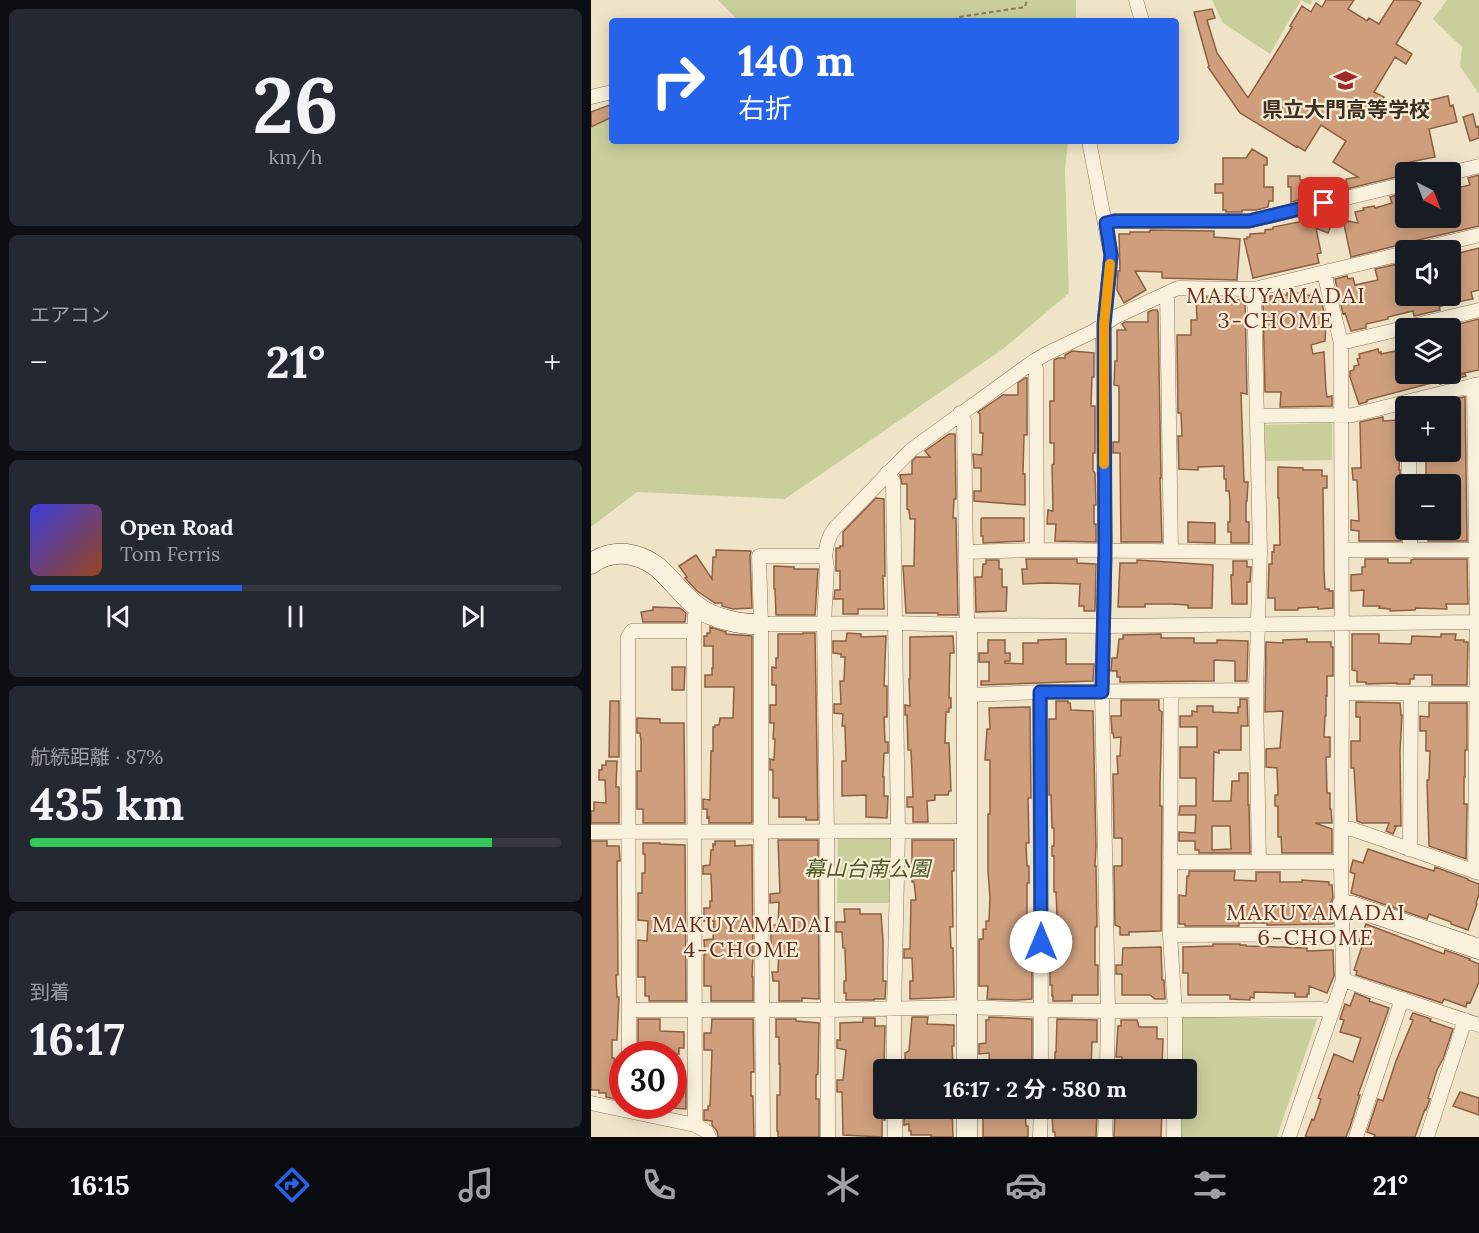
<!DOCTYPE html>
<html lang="ja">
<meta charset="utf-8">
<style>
body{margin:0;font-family:Lora,"Noto Sans JP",serif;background:#242831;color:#f1f3f6;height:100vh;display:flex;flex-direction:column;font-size:22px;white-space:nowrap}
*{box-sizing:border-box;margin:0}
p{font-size:20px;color:#9ea1a6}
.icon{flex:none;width:33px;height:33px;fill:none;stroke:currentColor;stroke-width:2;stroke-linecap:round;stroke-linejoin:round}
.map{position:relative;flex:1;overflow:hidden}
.details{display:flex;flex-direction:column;gap:9px;padding:9px;background:#0d0f14;width:591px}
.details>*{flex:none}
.banner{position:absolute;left:18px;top:18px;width:570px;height:126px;border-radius:6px;box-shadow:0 3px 15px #0003;background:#2563eb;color:#fff;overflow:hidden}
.needle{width:39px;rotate:138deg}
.buttons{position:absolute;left:804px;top:162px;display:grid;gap:12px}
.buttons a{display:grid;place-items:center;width:66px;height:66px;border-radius:6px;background:#171b24;box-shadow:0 3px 15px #0003;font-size:30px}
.speed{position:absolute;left:18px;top:1041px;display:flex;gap:12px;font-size:30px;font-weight:700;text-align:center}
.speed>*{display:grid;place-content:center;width:78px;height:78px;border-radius:50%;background:#171b24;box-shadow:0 3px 15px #0003;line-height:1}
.speed .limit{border:9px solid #d22;background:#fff;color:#111}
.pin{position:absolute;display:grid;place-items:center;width:51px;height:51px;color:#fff;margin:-26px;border-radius:12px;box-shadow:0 3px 9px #0006}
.me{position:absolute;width:66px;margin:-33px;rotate:0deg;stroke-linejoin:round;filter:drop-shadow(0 0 4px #0008)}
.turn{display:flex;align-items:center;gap:21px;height:126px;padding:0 30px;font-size:27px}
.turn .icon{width:78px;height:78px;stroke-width:2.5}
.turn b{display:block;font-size:42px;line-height:51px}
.big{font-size:45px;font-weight:700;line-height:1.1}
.details .widget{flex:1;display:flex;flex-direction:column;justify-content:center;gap:9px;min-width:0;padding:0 21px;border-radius:9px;background:#242831}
.details .dial{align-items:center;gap:0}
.dial b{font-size:78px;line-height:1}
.song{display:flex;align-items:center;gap:18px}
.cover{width:72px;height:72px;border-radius:9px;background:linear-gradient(135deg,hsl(240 70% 55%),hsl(20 70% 35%))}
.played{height:6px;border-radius:3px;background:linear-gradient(90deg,#2563eb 40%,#363941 40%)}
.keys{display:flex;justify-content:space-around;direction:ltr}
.heat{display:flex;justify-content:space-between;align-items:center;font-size:33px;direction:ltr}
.charge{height:9px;border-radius:4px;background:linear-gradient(90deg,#34c759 87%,#363941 0)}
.trip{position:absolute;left:282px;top:1059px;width:324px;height:60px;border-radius:6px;background:#171b24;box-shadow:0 3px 15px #0003;font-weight:700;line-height:60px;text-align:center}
.tab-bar{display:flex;height:96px;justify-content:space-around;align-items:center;background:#090b0e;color:#9ea1a6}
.tab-bar .icon{width:42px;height:42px}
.tab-bar .active{color:#2563eb}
.tab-bar b{font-size:27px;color:#f1f3f6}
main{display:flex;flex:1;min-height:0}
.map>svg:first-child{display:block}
.green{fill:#c9cf9b}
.building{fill:#cf9f7d;stroke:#8d5f41;stroke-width:1.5;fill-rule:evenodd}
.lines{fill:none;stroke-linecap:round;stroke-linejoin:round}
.street-casing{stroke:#8d765c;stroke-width:15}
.secondary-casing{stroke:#6f573f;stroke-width:21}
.path{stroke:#8d765c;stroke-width:2;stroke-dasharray:4.5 3;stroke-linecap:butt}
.street{stroke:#faf1dc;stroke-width:14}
.secondary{stroke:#faf1dc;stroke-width:20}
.route-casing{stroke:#184099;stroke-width:15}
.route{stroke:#2563eb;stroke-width:10}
.slow{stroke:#f59e0b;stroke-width:10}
.labels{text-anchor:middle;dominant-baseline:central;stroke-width:4.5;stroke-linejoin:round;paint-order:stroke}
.poi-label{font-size:21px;font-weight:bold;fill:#3d2e20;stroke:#f7eed8}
.park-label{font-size:21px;font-style:italic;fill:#4d5a26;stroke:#f7eed8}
.neighbourhood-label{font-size:22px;letter-spacing:1.5px;fill:#6b2e1e;stroke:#f7eed8}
</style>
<main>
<section class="details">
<div class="widget dial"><b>26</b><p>km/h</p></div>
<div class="widget"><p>エアコン</p>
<div class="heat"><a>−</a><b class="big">21°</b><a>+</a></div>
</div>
<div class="widget">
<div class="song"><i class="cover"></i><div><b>Open Road</b><p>Tom Ferris</p></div></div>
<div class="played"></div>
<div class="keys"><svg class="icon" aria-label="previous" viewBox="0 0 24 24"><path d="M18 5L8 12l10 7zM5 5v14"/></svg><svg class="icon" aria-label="pause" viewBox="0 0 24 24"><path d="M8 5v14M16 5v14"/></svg><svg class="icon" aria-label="next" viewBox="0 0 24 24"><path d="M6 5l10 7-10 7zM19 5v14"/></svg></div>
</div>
<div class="widget"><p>航続距離 · 87%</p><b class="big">435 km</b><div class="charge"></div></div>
<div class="widget"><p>到着</p><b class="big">16:17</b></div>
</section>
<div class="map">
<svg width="888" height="1137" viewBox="0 0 888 1137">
<rect width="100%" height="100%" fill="#f0e4c8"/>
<!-- green -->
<path class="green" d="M127 0H485V21H143L146 19Z
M621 0H722L719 5 710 0 679 54 632 23Z
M856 0H888V94L869 66 871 47 842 19Z
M21 110V141H477L474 170 478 293 412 349 194 499 46 492 0 527V125Z
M741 423V460L674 461V425Z
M307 832 306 903H246L247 833Z
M591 1017 726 1019 686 1137H590L591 1109 596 1108V1070L591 1069Z"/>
<!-- building -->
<path class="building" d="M735 0H763L757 9 776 21 778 18 788 24 803 0H825L830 3 805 44 821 54 815 64 804 57 783 92 793 97 782 114 857 96 859 106 862 105 866 122 838 129 844 157 819 162 821 172H814V175L700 202V187H697V176H709V180H717V187L742 182 756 186 755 179 767 177 742 162 755 141 730 125 714 151 706 146 705 147 649 113 617 67 618 66 603 12 621 9 624 18 616 20 626 53 657 98 701 27 699 26 711 6 720 12 725 3 731 7Z
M21 104V117L0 127V112Z
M882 114 885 127 888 126V138L879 141 872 117Z
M661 149 676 158V165H673V187H682V201H678L677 207 665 210H651V212H635V210H632V193H624V184H632V158H655Z
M888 175V226L823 241 817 245 812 244 760 257 752 220 757 222V221L767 223 764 212 773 210 772 208 783 206 784 208 801 203 799 197 809 194 817 227 832 222V225L835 224 856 219V218H860V213H861L860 203V189L879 185 877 178Z
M744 215 737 233 725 228 730 253 726 254 728 263 662 278 653 239H656V237H659V234L674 233V230L682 229V227Z
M559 230 623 231V237L649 239 646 280 571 278V272L544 271 555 290 533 303 526 290 527 271H529L528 234H539V232H559Z
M888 248V290L880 292 882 299 850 305 851 306 848 307 849 310 823 316 822 311 797 317V319L775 324V328L760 331 754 313 752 314 744 279 756 276 757 279 762 278 764 285 787 280 784 269 811 263 814 276V296H860V255Z
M696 293H714V295L729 296 735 320 734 341 720 345 722 354 733 352 735 391 736 397 741 396V406L689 407 690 392H674L672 302H679V296L696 295Z
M605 297H620V300H654L656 394 650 393 653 482H657L656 501H655V522H658V543H640V532H637V522H639V501L638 491H635V479H633V466L607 467V470L588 469 587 436H591L590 413H587L586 335H600V320H606Z
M562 310H566L567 312 570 478H569L571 542H530L529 453H522V442H528V386L523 385 524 361H526V330H535L531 324 534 322H557V312Z
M888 319V370L868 374H874L875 376 849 384 848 381 776 400V402L768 404 759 377V371L763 370V366L768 365 766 359 769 358 768 354 787 349 788 353 790 352V354L814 349V375L820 374H860V326Z
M481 351 503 353V377H501L500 406H504V453H502V471L504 473 505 505H503V524H505V542L464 541 465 524H456L457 510 462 511 461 465 463 464V443H459V401H463V360L467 358H474V355Z
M434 378H436V435H433L432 474H434V505L383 501V491H390V468H383L382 454 391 455 392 433H389V414L387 412 412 395H427V383Z
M874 397 876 541H837V530H861L862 510H860V483H835V456L852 453 867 454 868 398Z
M792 417V421L808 420 809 446 808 470H809V495H813V524L810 529V541H768V531L760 530V520L768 521 766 480H762L761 468H770L769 422Z
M358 434H364L365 499H363L362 518H365L367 615H347V613H315L312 566H323L324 519H319L318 510 316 509V484H311L309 475 321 474V461L325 457H339L334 451Z
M687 467 712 468V470H731V476H736V488H732L733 571 734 589H738V591H742V608L727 609V607L707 608V610H684V598H677L678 564H681V552H683V545H689L688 498H687Z
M285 498 293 499 294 576H292L293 609H267V614H252V599H243L244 590H249V571H245V548H249V546H252V532Z
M391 518H433V541L392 543V536H390V519Z
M597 522 624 523V543L597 542Z
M125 550 160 551 159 556 161 608 142 609 131 606V603H124L106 591 94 578 96 577 88 566 105 555 121 579 122 557H125Z
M435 559H486V563L505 564 504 611H493V606H488L489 584 455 583 432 584 431 569H436Z
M774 559H797V563H820V560L823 559H876L877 604H855L856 609 825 608 824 610 799 611V609L788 608 789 606H772L773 590 760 591V575L771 574V567H774Z
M395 560H408V569H411V587H416L415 611 385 612 384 577H391L392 564H395Z
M546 560 622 565 621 608H597V605L581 604H554V607H527L529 563H546Z
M642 561H656V567H660L659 582H656V604H641L640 575H642Z
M183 566 203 567V569H227L224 615H185L184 589H183Z
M62 607 89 608 95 613 94 622H52L50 612 62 610Z
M119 627 135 632V634L161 636V823H118V817L116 818V809H112V799L119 800 120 751H122V727H124V725H128L129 718H142L143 687H114V675H121V668H122V646H113V636H116V633H119Z
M212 633H224L227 820H215V817H188V798H182V770H179V759L183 760 184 739H182L183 723H179V705H185V685H181V667L185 668V658H187V634H212Z
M256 633 270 634V637L295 636 293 686H296V717H293L294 742H297V753H293L292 777H293V796H297L296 818 275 817V795L251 796V761H255L254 726H251L252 714 243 713V704H250L249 681H253L254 657H250V654L242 653V641H255Z
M570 634V638H603V643H626V640L657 641 656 681H644V661L623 660V681L529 682V677H526V671H520L521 658H526L528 639H532V635Z
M761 634H788V643L820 644 821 636 850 637V634H865L864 640H873V642H877L876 685H841V675H823V679H819V684H806V683L775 684V682H766V671L761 670Z
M362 636 363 653H359L358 698H360V708H358V712H355L354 743H358L360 791H358L357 795H344V800L336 801 337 822H322V807H316V797H322L320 750H317L316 715H314V705L319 706 318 679H319V637Z
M475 639V664H503L502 681 390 685V681H398V662H388V653H397V640H414V653H419V661H414V663L432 664V643H447V640Z
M716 639V642H740V647H742V676H736V696H735V716H734L733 737H739V757H735L736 793H739V809H740L741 823H724L741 829V853H691L690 837H687V806H684V795H687L686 768 675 767V749L689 748 692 711 674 712 675 642 692 643V640Z
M81 667H94L93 690H81Z
M649 699H656L657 726H650V750H628V753L623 752 622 801H640L641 781H648V773H657V805H658L659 853H608V850H604V841H588V832L604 833 605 815H588L589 806H605V778H589V747H606V727H589V716H601V711L606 712V706H622V712L647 713V707H649ZM621 826H639L640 849 621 850Z
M530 700H568V710L571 712 569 785V806H571L570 931 538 932V935H529V927L524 925 523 866H531V838H523L522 774H527L526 756H529L530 737 523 738 522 733H521L520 716H530Z
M19 701H28V757H18Z
M465 701H477V703H479L480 710 502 711 505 846 504 866H505L506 927H504V965H507V995H481V1001H462V996H461V985H459V965H463L461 916H466L465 892H463V856H461V846H463V828H461L460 795H458V719H465Z
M765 702 809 703 810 715H811L809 751 810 826H803L805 827 802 834 795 831 798 823H771L766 821 763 768H760V741H769V717H765Z
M838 703H876V750H874V777H873V804H876L875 859 838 846 836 780H838L839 751H835V731H829V716L838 717Z
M439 707 440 798H437L438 843H435L436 866H438V883H436V949H441V999L425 1000 396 999 397 986H388V939H392V929H395V921H398L399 898 397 871V814H399V760H394L396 729H399L398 708Z
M46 718 69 719V723H93L94 823H52V809H46V771H50V741L49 733H46Z
M15 761H26L25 787H28V823H0V811H3V802L15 803 14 780H8V770H11V765H15Z
M187 840H227L228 999 211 998V1001H188V981H182L181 972H187L188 949 180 948V925H187L188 902 179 903V894L189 893Z
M321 840H363V871H361L362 927H359L360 948H362L363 997 319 999V981H322L321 958H313V949H319L320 900H325L323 882H321Z
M0 841H16V846H28L29 861H26L27 975H25L26 997H28L26 1040H21V1058H23V1060H25V1083H29V1100L15 1097V1093H8V1090H0Z
M124 841H144V846L161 845 162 955 161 977H162V1001H120V986H113V955H114L113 940 122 939 123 921H113V908H119V901H121L120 874H112V866L119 865 120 850H122V844L124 845Z
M52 843H69V844L94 845 95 1001H58V996H54V977H47V940L56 941 57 921 47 920V893H51V873H54V854H52Z
M777 849 827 866 843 871 844 867 877 879V880L888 884V895L885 903 886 904 877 930 860 924V922L838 914 836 919 760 893 764 874 759 872 762 860 772 863Z
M598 871H644L643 880 665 881V872H689V882H711V880L738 882V885H741L742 898 739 904 742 912V924L676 925V923H648V926H594V924H588V895L595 896 596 876H598Z
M253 909H269V914H290L292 940V981H295L294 999H283V1000H255V993H253V981H255L254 948H252L251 932H245V922H254Z
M775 924 853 954 854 950 879 959 878 960 888 964V982L879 1003 876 1002 875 1007 853 999 851 1003 765 975 766 971 763 970 772 943 768 942Z
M622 944H649V945H655V946L716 948V951L742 950 743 976 736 993 718 986V994H716V997H704V993L663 992V998L659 997V1000L639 999V995H597V973H592V947L622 946Z
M570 947 571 976V980H573L574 999H564L559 995H531V974H525V965H531L532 948Z
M764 993 779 999 778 1001 798 1008 767 1095H769L759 1127 755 1137H714L721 1119 723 1120 730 1099 727 1098 743 1054 762 1062 770 1038 749 1032 753 1020 749 1019 754 1004 759 1006Z
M822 1013 840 1019 839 1021 862 1029 852 1059 846 1070 837 1098 839 1099 835 1110 834 1109 824 1137H783L784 1135 776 1132 787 1099 792 1101 805 1061 822 1020 819 1019Z
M321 1017H337L336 1024 363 1025V1046H361L362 1066H358V1069L314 1070V1053L318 1051Z
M398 1017 441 1019V1070H399L398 1053 388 1054V1044L395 1043V1020H398Z
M272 1018H284V1026H294L292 1108H295L294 1120H291V1137L252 1135 251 1092H246V1080H252L255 1050 246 1048V1040H249V1023L272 1022Z
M47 1019H69V1031L93 1032V1048H88V1054H49V1049H47Z
M121 1019H162L163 1072H160V1096H162L163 1137H127L126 1131 121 1125V1121L113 1120V1110H117V1106H119L121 1050H113V1033H120Z
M185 1019H205V1021L228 1023 227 1074 225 1075V1099H228V1137H187V1131H186V1095H189V1064H188V1037H185Z
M466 1019 506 1020V1042H501L500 1069 480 1068 459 1070V1060H464V1052H465Z
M530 1020H546L548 1027H566V1039H572L571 1070H530L531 1057H525L527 1026H530Z
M82 1081 95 1082V1109L82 1108Z
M869 1092 888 1098V1115L862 1106Z
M324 1108H361L362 1137H340V1135H320V1131H318V1124L313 1125V1116L324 1115Z
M392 1108 434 1109 435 1126H437V1137H392Z
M464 1108H506L505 1137H464V1132H462L461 1114H464Z
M524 1108H571L570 1137H523Z"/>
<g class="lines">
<defs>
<path id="street" d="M545 0 551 21
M0 97 21 92
M498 141 520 255 513 325 512 340 514 551 511 692 517 1011 516 1070
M860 173 888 166
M515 223 523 221H658L814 184
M825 250 888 235
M663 289 669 552 665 690 668 862
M576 293 580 550
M750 343 888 310
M443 361 445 369 446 550
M883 385 886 622 884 872
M369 413 373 421 376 625
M666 416 762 415 888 384
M818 452V484
M296 473 302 481 307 832 303 1009V1070
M819 530V551
M751 550H888
M375 552 446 550 669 552
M234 556 236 567 233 623 236 832 237 1137
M170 624 304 623 376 625 512 626 888 622
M103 631 104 1125
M449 692 450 1070
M580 692 579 935 584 1011V1070
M751 693 888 694
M377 695 449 692 665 690
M750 828 761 829 888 873
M0 832 376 831
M817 849 819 842 820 694
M579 862H750
M579 935 752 934
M752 980 888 1025
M39 1010H237L375 1007 450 1010 517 1011 731 1009 740 1012
M38 1054 37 637 41 631H103L104 615 109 608
M0 1103 104 1125 115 1131 118 1137
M304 1108V1137
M172 1137 170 831V624L168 556H234C236 544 237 537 244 528L320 450 443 361 455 354 503 331 524 317 587 288 663 289 814 253
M449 1137 450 1108
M514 1137 515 1108
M583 1137V1108
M698 1137 752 980 750 862 751 693 750 343 735 281 736 272
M765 1137 811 999
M836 1137 874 1020"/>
<path id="secondary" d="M0 564C10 556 22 553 35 554 73 559 80 588 108 608 123 619 151 625 170 624
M751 905 761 906 888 949
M376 1070V625
M376 1108V1137"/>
</defs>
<!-- street casing -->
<use href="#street" class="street-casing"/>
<!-- secondary casing -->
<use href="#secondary" class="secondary-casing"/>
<!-- path -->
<path class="path" d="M362 21 368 17 434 7 436 0"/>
<!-- street -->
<use href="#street" class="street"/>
<!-- secondary -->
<use href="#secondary" class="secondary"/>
</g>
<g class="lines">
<defs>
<path id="route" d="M450 942 449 692H511L514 551 513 325 520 255 515 223 524 221H658L733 203"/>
</defs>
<!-- route casing -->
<use href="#route" class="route-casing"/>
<!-- route -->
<use href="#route" class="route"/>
<!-- slow -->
<path class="slow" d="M513 464V325L519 264"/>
</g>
<!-- icons -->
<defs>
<symbol id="school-bare" viewBox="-9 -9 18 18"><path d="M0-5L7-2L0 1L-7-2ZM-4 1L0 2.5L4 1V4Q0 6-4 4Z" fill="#9e2a2b" stroke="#f7eed8" stroke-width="2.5" paint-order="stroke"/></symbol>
</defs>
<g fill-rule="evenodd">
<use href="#school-bare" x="738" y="64" width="33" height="33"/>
</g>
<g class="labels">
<!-- poi labels -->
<g class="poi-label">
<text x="755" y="109">県立大門高等学校</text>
</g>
<!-- park labels -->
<g class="park-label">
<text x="276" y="868">幕山台南公園</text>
</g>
<!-- neighbourhood labels -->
<g class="neighbourhood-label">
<text x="685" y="295">MAKUYAMADAI<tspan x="685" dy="25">3-CHOME</tspan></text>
<text x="725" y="912">MAKUYAMADAI<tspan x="725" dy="25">6-CHOME</tspan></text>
<text x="151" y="924">MAKUYAMADAI<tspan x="151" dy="25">4-CHOME</tspan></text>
</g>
</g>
</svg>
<div class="buttons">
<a><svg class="needle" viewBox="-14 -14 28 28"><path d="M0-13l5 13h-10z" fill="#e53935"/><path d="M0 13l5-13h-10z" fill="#9ea1a6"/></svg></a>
<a><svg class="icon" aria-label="sound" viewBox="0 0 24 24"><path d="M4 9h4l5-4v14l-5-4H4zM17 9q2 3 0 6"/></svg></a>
<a><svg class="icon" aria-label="layers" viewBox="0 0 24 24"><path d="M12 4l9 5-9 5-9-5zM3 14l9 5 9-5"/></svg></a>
<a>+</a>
<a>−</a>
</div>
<div class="speed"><div class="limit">30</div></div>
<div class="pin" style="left:733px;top:203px;background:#d93025"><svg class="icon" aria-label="arrive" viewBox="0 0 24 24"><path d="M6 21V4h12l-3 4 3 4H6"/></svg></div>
<svg class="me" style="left:450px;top:942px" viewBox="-20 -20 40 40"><circle r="19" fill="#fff"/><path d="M0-13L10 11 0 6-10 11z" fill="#2563eb"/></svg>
<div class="trip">16:17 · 2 分 · 580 m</div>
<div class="banner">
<div class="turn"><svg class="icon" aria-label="right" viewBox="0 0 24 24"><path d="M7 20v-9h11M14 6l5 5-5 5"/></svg><div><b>140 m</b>右折</div></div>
</div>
</div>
</main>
<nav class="tab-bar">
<b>16:15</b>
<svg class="icon active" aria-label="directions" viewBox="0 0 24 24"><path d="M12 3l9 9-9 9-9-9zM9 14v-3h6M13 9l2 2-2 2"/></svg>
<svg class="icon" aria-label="music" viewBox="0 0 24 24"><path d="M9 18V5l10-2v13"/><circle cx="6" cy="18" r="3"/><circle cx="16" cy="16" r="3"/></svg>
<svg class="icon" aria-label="phone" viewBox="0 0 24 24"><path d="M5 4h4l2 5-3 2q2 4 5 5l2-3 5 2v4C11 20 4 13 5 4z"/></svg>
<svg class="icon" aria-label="climate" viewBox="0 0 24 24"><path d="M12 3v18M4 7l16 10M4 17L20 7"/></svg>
<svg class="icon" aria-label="car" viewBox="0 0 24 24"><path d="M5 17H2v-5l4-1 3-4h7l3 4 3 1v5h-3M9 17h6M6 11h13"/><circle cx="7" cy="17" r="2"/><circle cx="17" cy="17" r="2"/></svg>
<svg class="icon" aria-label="filters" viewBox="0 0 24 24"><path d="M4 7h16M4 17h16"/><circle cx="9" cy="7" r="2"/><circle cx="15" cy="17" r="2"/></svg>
<b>21°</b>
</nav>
